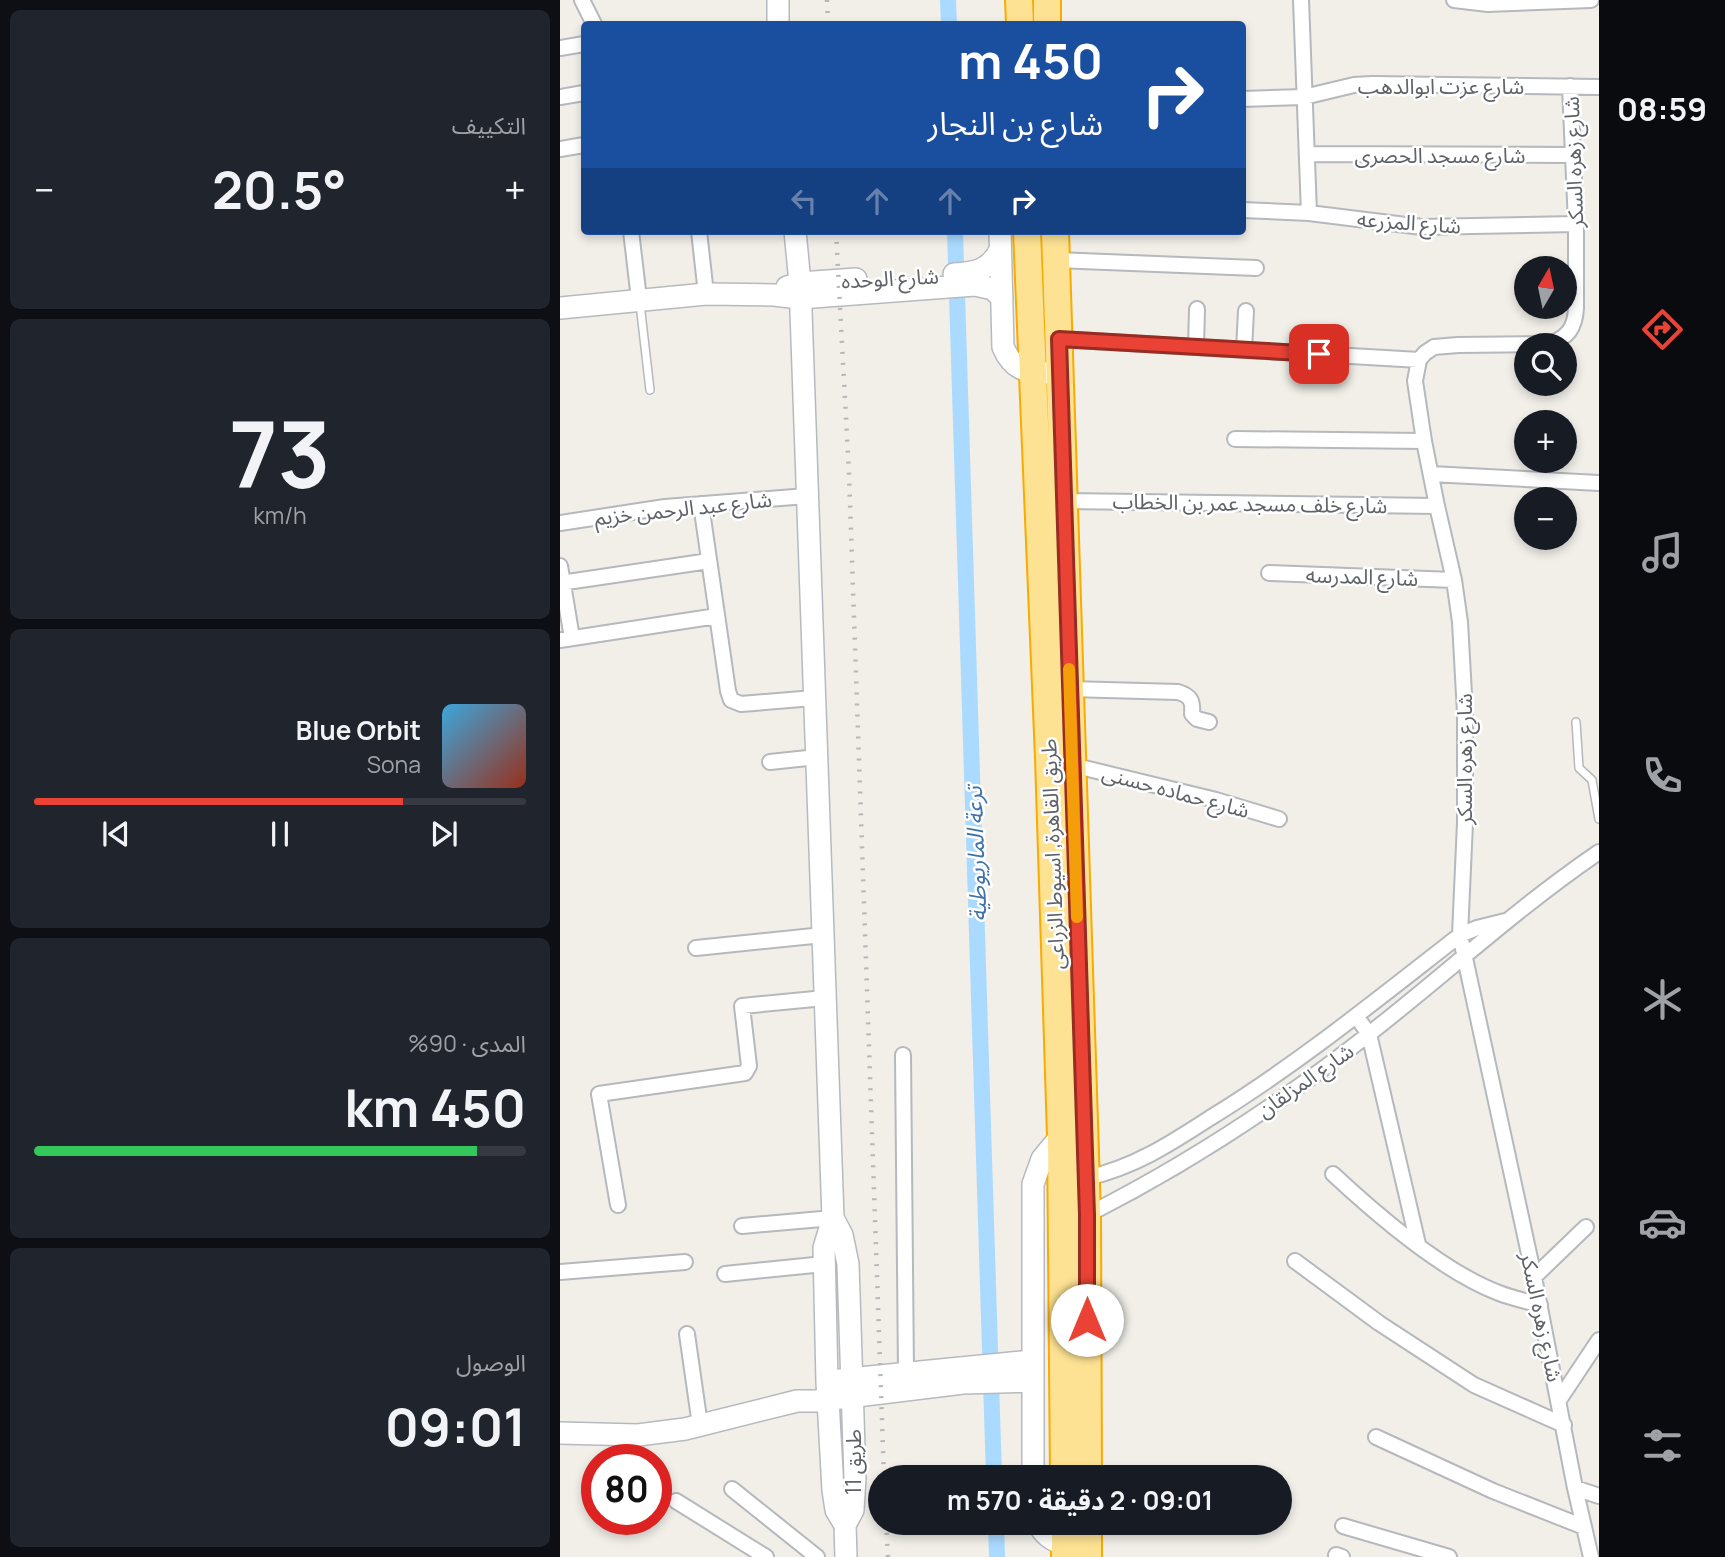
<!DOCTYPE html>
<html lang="ar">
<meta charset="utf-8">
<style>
body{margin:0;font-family:Manrope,"Noto Sans Arabic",sans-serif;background:#20242c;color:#f1f3f6;direction:rtl;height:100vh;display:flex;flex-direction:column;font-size:26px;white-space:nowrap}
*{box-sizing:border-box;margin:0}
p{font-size:23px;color:#9ea1a6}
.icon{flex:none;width:38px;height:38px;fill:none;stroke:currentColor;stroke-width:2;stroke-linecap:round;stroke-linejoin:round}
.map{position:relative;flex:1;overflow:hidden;direction:ltr}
.panel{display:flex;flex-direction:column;gap:10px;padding:10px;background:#0d0f14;width:560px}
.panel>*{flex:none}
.top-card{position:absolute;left:21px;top:21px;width:665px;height:214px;border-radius:7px;box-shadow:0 4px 10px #0003;direction:rtl;background:#1a4fa0;color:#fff;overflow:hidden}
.needle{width:46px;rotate:9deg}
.controls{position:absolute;left:954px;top:256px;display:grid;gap:14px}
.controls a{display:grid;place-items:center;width:63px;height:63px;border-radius:50%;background:#171b24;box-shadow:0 4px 10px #0003;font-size:35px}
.speed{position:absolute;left:21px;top:1444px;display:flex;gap:14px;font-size:35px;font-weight:700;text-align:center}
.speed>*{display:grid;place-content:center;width:91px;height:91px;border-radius:50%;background:#171b24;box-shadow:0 4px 10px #0003;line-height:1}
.speed .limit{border:10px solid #d22;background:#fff;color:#111}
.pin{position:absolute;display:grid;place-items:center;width:60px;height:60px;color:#fff;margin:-30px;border-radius:14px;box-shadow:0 4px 10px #0006}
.me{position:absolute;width:77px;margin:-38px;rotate:0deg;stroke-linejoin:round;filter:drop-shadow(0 0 5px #0008)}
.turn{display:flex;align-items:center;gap:24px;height:147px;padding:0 28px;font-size:32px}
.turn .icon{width:91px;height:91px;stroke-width:2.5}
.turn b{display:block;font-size:49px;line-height:60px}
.lanes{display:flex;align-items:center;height:66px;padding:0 28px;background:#0003;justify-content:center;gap:35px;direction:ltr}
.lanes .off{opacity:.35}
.big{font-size:52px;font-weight:700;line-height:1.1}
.panel .tile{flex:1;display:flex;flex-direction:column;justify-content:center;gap:10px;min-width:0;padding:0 24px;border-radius:10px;background:#20242c}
.panel .dial{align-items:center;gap:0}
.dial b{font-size:91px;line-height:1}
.song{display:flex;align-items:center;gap:21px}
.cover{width:84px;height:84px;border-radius:10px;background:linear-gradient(135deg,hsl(200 70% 55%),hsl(10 70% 35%))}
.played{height:7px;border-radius:4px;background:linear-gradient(90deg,#ea4335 75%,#363941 75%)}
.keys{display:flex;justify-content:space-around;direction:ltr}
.heat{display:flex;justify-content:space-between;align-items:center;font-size:38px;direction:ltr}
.charge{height:10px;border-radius:5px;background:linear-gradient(90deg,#34c759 90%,#363941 0)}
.trip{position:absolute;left:308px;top:1465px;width:424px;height:70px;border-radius:35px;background:#171b24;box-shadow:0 4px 10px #0003;font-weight:700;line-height:70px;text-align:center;direction:rtl}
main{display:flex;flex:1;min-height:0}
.tabs{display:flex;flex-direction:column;width:126px;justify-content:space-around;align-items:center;background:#090b0e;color:#9ea1a6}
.tabs .icon{width:49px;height:49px}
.tabs .on{color:#ea4335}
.tabs b{font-size:32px;color:#f1f3f6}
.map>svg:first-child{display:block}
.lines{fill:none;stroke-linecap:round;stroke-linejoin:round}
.canal{stroke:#aadaff;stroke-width:16}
.lane-casing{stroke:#b5b8bc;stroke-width:10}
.street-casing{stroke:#b5b8bc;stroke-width:18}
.secondary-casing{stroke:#b6babf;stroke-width:24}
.highway-casing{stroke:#f9ab00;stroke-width:30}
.lane{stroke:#fff;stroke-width:7}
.street{stroke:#fff;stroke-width:14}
.secondary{stroke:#fff;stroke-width:21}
.highway{stroke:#fde293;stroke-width:26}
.rail{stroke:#b6b7b8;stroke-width:4.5;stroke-dasharray:2 9;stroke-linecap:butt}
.route-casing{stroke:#982c22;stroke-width:18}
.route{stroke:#ea4335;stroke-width:12}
.slow{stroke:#f59e0b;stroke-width:12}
.labels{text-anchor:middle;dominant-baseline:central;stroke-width:5;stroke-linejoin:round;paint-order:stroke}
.street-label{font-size:21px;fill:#5f6368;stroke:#fff}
.water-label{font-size:23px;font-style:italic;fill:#4174aa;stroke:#fff}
</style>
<main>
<nav class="tabs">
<b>08:59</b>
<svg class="icon on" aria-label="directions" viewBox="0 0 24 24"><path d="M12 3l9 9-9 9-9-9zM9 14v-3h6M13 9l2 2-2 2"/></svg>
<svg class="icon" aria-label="music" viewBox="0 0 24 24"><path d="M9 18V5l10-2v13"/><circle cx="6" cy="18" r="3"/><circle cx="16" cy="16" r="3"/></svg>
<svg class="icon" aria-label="phone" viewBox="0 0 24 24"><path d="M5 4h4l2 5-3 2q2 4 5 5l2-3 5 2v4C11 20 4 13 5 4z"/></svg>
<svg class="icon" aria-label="climate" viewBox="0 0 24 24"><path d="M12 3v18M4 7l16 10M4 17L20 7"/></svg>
<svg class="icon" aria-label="car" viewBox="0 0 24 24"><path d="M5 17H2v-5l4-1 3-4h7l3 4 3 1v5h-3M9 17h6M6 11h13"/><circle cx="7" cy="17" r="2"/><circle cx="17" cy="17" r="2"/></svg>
<svg class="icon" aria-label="filters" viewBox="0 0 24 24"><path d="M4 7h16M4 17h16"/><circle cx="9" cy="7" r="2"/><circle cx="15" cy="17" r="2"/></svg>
</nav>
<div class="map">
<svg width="1039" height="1557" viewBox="0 0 1039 1557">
<rect width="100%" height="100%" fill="#f1efe8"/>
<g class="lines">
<!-- canal -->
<path class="canal" d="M388 0 389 24
M395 231 434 1477
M436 1522 437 1557"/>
<defs>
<path id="lane" d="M80 304 90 390
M1016 722 1019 768 1032 780 1039 819"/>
<path id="street" d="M22 0 34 24
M741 0 749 213
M894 0 928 4 1031 0
M0 48 24 44
M1010 86 1016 224V308C1015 328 1008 337 990 344L898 345 874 347 865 353 859 360 855 381 864 441 877 506 894 580 900 622 905 713V823L900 935 974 1277 1015 1488 1031 1557
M0 97 24 93
M682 99 744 97 794 85 812 84 1039 87
M0 149 24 145
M747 154 1014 155
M682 210 749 213 862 227 1016 224
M71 231 79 299
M139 231 146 294
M496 260 696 268
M499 339 859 360
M636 347 637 309
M684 350 686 311
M675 439 864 441
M871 474 1039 483
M504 501 877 506
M141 504 168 691 171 700 181 704 254 698
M0 523 105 507 247 496
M0 566 12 638
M709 573 894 580
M0 583 149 561
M0 640 157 616
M510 689 618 692C631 696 633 701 632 714L637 719 649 722
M210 762 257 757
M512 765 656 800 719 819
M136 948 263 935
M796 1016 809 1034 858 1244
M343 1055 346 1373
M773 1174C817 1215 883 1272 939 1293 952 1298 966 1301 980 1305
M526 1178C573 1168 610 1144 650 1118 738 1064 819 998 900 935L917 928 945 921
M58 1205 39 1094 185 1073 189 1066 182 1006 265 998
M527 1215C626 1165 722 1102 809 1034 886 974 958 907 1039 852
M182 1226 273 1218
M735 1261 819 1323 914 1385 1004 1425
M0 1272 125 1262
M165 1274 264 1264
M974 1277 1026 1227
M127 1334 140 1425
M999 1400 1039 1340
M816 1437 933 1491 1024 1527
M1015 1488 1039 1496
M172 1489 257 1557
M116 1501 206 1557
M783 1526 889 1557
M776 1555 782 1557"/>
<path id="secondary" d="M218 0V24
M235 231 240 283 273 1218 264 1248 267 1382 273 1490 276 1510 285 1525 286 1557
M440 231 443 347C452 368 465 373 487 373
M394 274C415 273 430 270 440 250
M227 287 240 283 296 279
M0 308 146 294 214 295 240 298 415 285 433 289 442 298
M273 1218 282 1235 288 1264 295 1478 293 1510 285 1525
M279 1380 471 1361
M0 1433 78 1435 125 1429 237 1401H256L403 1383 471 1381
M473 1477V1184L482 1159 501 1136
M477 1522C484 1535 491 1540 505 1545"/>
<path id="highway" d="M459 0 460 24
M487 0V24
M467 231 489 758 501 1136 504 1477
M495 231 527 1215 528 1477
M505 1522V1557
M528 1522V1557"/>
</defs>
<!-- lane casing -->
<use href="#lane" class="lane-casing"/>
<!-- street casing -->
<use href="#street" class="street-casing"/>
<!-- secondary casing -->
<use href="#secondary" class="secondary-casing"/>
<!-- highway casing -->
<use href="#highway" class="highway-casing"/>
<!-- lane -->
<use href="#lane" class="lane"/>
<!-- street -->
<use href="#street" class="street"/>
<!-- secondary -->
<use href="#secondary" class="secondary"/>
<!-- highway -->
<use href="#highway" class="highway"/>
<!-- rail -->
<path class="rail" d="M267 0 268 24
M276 231 289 474 324 1477
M326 1522 328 1557"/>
</g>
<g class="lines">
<defs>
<path id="route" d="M527 1320V1215L499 339 759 354"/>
</defs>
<!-- route casing -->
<use href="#route" class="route-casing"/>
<!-- route -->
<use href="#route" class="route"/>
<!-- slow -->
<path class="slow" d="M509 669 517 917"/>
</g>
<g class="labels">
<!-- street labels -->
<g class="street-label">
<text x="881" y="86">شارع عزت ابوالدهب</text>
<text x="880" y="155">شارع مسجد الحصرى</text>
<text transform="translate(1013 162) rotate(-92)">شارع زهره السكر</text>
<text transform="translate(849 222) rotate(4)">شارع المزرعه</text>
<text transform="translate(330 278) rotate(-3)">شارع الوحده</text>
<text transform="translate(690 503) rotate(1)">شارع خلف مسجد عمر بن الخطاب</text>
<text transform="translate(123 508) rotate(-6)">شارع عبد الرحمن خزيم</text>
<text transform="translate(802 576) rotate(2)">شارع المدرسه</text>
<text transform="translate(904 759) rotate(-90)">شارع زهره السكر</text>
<text transform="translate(616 791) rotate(15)">شارع حماده حسنى</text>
<text transform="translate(492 854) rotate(-92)">طريق القاهرة, اسيوط الزراعى</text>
<text transform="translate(745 1080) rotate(-35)">شارع المزلقان</text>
<text transform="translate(982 1317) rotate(78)">شارع زهره السكر</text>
<text transform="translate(293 1462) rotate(-90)">طريق 11</text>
</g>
<!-- water labels -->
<g class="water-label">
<text transform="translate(415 854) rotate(-92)">ترعة الماريوطية</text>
</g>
</g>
</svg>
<div class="controls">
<a><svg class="needle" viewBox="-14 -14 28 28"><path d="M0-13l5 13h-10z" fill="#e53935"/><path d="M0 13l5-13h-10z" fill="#9ea1a6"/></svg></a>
<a><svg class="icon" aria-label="search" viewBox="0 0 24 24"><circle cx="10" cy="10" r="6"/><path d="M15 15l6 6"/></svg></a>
<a>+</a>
<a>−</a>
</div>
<div class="speed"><div class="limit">80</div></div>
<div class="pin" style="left:759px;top:354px;background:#d93025"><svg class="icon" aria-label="arrive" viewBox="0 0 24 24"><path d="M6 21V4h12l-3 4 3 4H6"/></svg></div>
<svg class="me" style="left:527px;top:1320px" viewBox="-20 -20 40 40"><circle r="19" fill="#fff"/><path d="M0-13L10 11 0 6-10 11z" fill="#ea4335"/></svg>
<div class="trip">09:01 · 2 دقيقة · 570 m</div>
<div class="top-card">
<div class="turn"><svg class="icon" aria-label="right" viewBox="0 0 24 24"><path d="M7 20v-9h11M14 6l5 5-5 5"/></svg><div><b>450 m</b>شارع بن النجار</div></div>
<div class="lanes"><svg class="icon off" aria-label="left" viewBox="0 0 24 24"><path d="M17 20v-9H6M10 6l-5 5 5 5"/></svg><svg class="icon off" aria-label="ahead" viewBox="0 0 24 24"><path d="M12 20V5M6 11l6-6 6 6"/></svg><svg class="icon off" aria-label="ahead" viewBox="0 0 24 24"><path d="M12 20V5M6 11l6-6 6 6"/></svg><svg class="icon" aria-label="right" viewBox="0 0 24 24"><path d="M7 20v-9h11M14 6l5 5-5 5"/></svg></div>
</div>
</div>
<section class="panel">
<div class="tile"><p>التكييف</p>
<div class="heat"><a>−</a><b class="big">20.5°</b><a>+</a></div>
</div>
<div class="tile dial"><b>73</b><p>km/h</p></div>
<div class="tile">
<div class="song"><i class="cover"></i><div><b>Blue Orbit</b><p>Sona</p></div></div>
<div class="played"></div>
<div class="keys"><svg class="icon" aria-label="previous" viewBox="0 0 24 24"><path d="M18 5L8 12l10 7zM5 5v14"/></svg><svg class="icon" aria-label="pause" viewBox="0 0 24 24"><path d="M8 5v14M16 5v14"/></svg><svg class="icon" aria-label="next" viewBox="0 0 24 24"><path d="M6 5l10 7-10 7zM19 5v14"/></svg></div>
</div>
<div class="tile"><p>المدى · 90%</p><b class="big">450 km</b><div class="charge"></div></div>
<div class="tile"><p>الوصول</p><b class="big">09:01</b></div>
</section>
</main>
